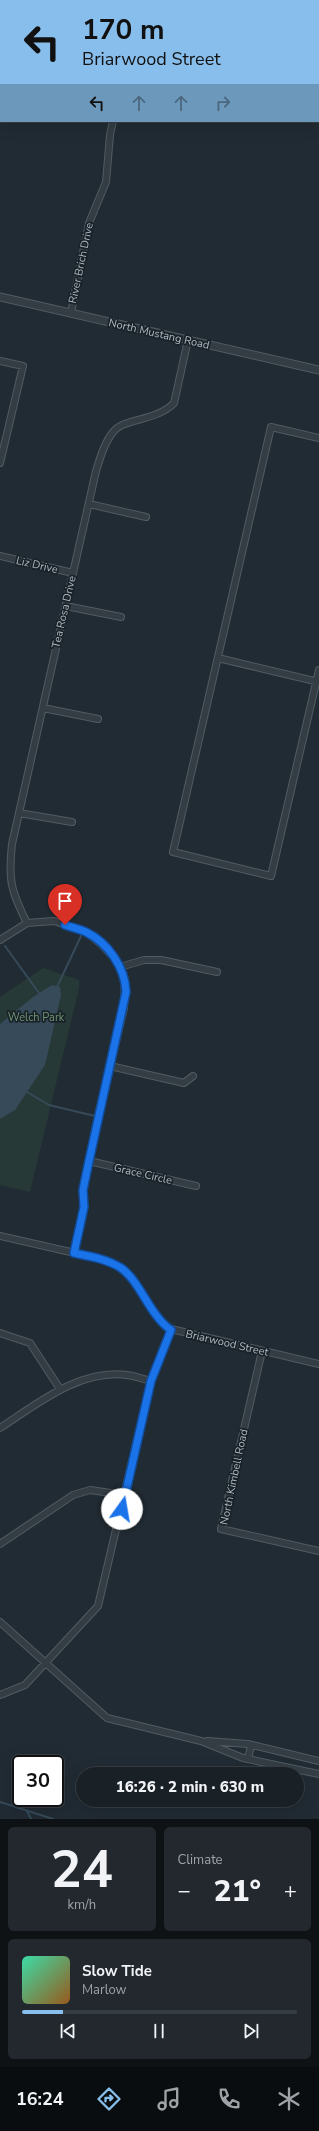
<!DOCTYPE html>
<meta charset="utf-8">
<style>
body{margin:0;font-family:"Nunito Sans",sans-serif;background:#22282e;color:#f1f3f6;height:100vh;display:flex;flex-direction:column;font-size:15px;white-space:nowrap}
*{box-sizing:border-box;margin:0}
p{font-size:13px;color:#9fa3a7}
.icon{flex:none;width:22px;height:22px;fill:none;stroke:currentColor;stroke-width:2;stroke-linecap:round;stroke-linejoin:round}
.map{position:relative;height:1819px;overflow:hidden}
.panel{display:flex;flex-direction:column;gap:8px;padding:8px;background:#0e1215;flex:1}
.panel>*{flex:none}
.top-card{position:absolute;left:0px;top:0px;width:319px;height:122px;box-shadow:0 4px 16px #0002,0 0 0 1px #373e43;background:#88beec;color:#111;overflow:hidden}
.speed{position:absolute;left:12px;top:1755px;display:flex;gap:8px;font-size:20px;font-weight:700;text-align:center}
.speed>*{display:grid;place-content:center;width:52px;height:52px;border-radius:50%;background:#192026;box-shadow:0 4px 16px #0002,0 0 0 1px #373e43;line-height:1}
.speed .limit{border:2px solid #111;border-radius:6px;background:#fff;color:#111}
.pin{position:absolute;display:grid;place-items:center;width:34px;height:34px;color:#fff;margin:-41px -17px;border-radius:50% 50% 50% 0;rotate:-45deg;box-shadow:0 0 4px #0007}
.pin .icon{rotate:45deg}
.me{position:absolute;width:44px;margin:-22px;rotate:13deg;stroke-linejoin:round;filter:drop-shadow(0 0 3px #0008)}
.turn{display:flex;align-items:center;gap:14px;height:84px;padding:0 16px;font-size:18px}
.turn .icon{width:52px;height:52px;stroke-width:2.5}
.turn b{display:block;font-size:28px;line-height:34px}
.lanes{display:flex;align-items:center;height:38px;padding:0 16px;background:#0003;justify-content:center;gap:20px;direction:ltr}
.lanes .off{opacity:.35}
.big{font-size:30px;font-weight:800;line-height:1.1}
.panel .widget{flex:1;display:flex;flex-direction:column;justify-content:center;gap:6px;min-width:0;padding:0 14px;border-radius:6px;background:#22282e}
.panel .dial{align-items:center;gap:0}
.dial b{font-size:52px;line-height:1}
.song{display:flex;align-items:center;gap:12px}
.cover{width:48px;height:48px;border-radius:6px;background:linear-gradient(135deg,hsl(160 70% 55%),hsl(30 70% 35%))}
.played{height:4px;border-radius:2px;background:linear-gradient(90deg,#88beec 15%,#373e43 15%)}
.keys{display:flex;justify-content:space-around;direction:ltr}
.heat{display:flex;justify-content:space-between;align-items:center;font-size:22px;direction:ltr}
.panel .tiles{flex:1;display:grid;gap:8px;grid-template-columns:1fr 1fr}
.widget:last-child{grid-column:span 2}
.trip{position:absolute;left:76px;top:1767px;width:228px;height:40px;border-radius:20px;background:#192026;box-shadow:0 4px 16px #0002,0 0 0 1px #373e43;font-weight:800;line-height:40px;text-align:center}
.tab-bar{display:flex;height:64px;justify-content:space-around;align-items:center;background:#0a0d0f;color:#9fa3a7}
.tab-bar .icon{width:28px;height:28px}
.tab-bar .current{color:#88beec}
.tab-bar b{font-size:18px;color:#f1f3f6}
.map>svg:first-child{display:block}
.green{fill:#273936}
.water{fill:#364a59}
.lines{fill:none;stroke-linecap:round;stroke-linejoin:round}
.stream{stroke:#364a59;stroke-width:2}
.minor-casing{stroke:#515b62;stroke-width:8}
.tertiary-casing{stroke:#515b62;stroke-width:9}
.minor{stroke:#343d44;stroke-width:6}
.tertiary{stroke:#343d44;stroke-width:7}
.route-casing{stroke:#114b97;stroke-width:10}
.route{stroke:#1a73e8;stroke-width:7}
.labels{text-anchor:middle;dominant-baseline:central;stroke-width:3.5;stroke-linejoin:round;paint-order:stroke}
.street-label{font-size:11px;fill:#aeb8c1;stroke:#192228}
.park-label{font-size:11px;fill:#709472;stroke:#192228}
</style>
<div class="map">
<svg width="319" height="1819" viewBox="0 0 319 1819">
<rect width="100%" height="100%" fill="#212b33"/>
<!-- green -->
<path class="green" d="M43 968 79 980V988L30 1192 0 1185V997Z"/>
<!-- water -->
<path class="water" d="M52 985 60 987 61 995 45 1065 15 1110 0 1119V1024L33 997Z"/>
<g class="lines">
<!-- stream -->
<path class="stream" d="M5 946 39 993
M57 987 82 934
M27 1092 49 1105 95 1116
M0 1802 53 1819
M27 1811 31 1819"/>
<defs>
<path id="minor" d="M144 1V0
M71 313 89 223 106 182 110 135 113 121
M0 361 23 366 0 463
M319 438 271 427 173 852 271 876 319 670
M89 504 146 517
M0 556 73 573
M66 606 121 617
M218 658 319 682
M43 708 98 719
M19 813 72 822
M27 923C11 891 8 880 12 844L96 471C100 458 105 441 114 431 125 418 157 421 174 403L188 340
M0 940 27 923 54 921 86 932 102 945 117 961 125 979 124 1008 99 1112 83 1190 84 1207 74 1253
M120 967 144 960H161L217 972
M110 1066 184 1083 193 1076
M89 1161 196 1186
M0 1236 101 1259C108 1262 116 1264 121 1268 142 1284 149 1315 171 1329L319 1364
M0 1333 30 1343 60 1389
M262 1351 221 1529 319 1551
M0 1428C37 1404 79 1369 127 1375 135 1376 143 1379 151 1381
M0 1544 73 1495 90 1490 125 1495
M0 1622 107 1718 201 1741 243 1758 319 1774
M0 1695 25 1685 98 1606 151 1381 171 1329
M207 1741 248 1744 319 1761
M248 1759 251 1745"/>
<path id="tertiary" d="M0 297 319 370"/>
</defs>
<!-- minor casing -->
<use href="#minor" class="minor-casing"/>
<!-- tertiary casing -->
<use href="#tertiary" class="tertiary-casing"/>
<!-- minor -->
<use href="#minor" class="minor"/>
<!-- tertiary -->
<use href="#tertiary" class="tertiary"/>
</g>
<g class="lines">
<defs>
<path id="route" d="M65 925C71 927 79 929 86 932 108 943 125 967 126 992L89 1161 83 1190 84 1207 74 1253C89 1256 107 1259 121 1268 140 1281 150 1316 171 1330L151 1381 122 1509"/>
</defs>
<!-- route casing -->
<use href="#route" class="route-casing"/>
<!-- route -->
<use href="#route" class="route"/>
</g>
<g class="labels">
<!-- street labels -->
<g class="street-label">
<text transform="translate(81 263) rotate(-78)">River Brich Drive</text>
<text transform="translate(159 334) rotate(13)">North Mustang Road</text>
<text transform="translate(37 565) rotate(13)">Liz Drive</text>
<text transform="translate(64 612) rotate(-77)">Tea Rosa Drive</text>
<text transform="translate(143 1174) rotate(13)">Grace Circle</text>
<text transform="translate(227 1343) rotate(13)">Briarwood Street</text>
<text transform="translate(234 1477) rotate(-78)">North Kimbell Road</text>
</g>
<!-- park labels -->
<g class="park-label">
<text x="36" y="1017">Welch Park</text>
</g>
</g>
</svg>
<div class="speed"><div class="limit">30</div></div>
<div class="pin" style="left:65px;top:925px;background:#d93025"><svg class="icon" aria-label="arrive" viewBox="0 0 24 24"><path d="M6 21V4h12l-3 4 3 4H6"/></svg></div>
<svg class="me" style="left:122px;top:1509px" viewBox="-20 -20 40 40"><circle r="19" fill="#fff"/><path d="M0-13L10 11 0 6-10 11z" fill="#1a73e8"/></svg>
<div class="trip">16:26 · 2 min · 630 m</div>
<div class="top-card">
<div class="turn"><svg class="icon" aria-label="left" viewBox="0 0 24 24"><path d="M17 20v-9H6M10 6l-5 5 5 5"/></svg><div><b>170 m</b>Briarwood Street</div></div>
<div class="lanes"><svg class="icon" aria-label="left" viewBox="0 0 24 24"><path d="M17 20v-9H6M10 6l-5 5 5 5"/></svg><svg class="icon off" aria-label="ahead" viewBox="0 0 24 24"><path d="M12 20V5M6 11l6-6 6 6"/></svg><svg class="icon off" aria-label="ahead" viewBox="0 0 24 24"><path d="M12 20V5M6 11l6-6 6 6"/></svg><svg class="icon off" aria-label="right" viewBox="0 0 24 24"><path d="M7 20v-9h11M14 6l5 5-5 5"/></svg></div>
</div>
</div>
<section class="panel">
<div class="tiles">
<div class="widget dial"><b>24</b><p>km/h</p></div>
<div class="widget"><p>Climate</p>
<div class="heat"><a>−</a><b class="big">21°</b><a>+</a></div>
</div>
<div class="widget">
<div class="song"><i class="cover"></i><div><b>Slow Tide</b><p>Marlow</p></div></div>
<div class="played"></div>
<div class="keys"><svg class="icon" aria-label="previous" viewBox="0 0 24 24"><path d="M18 5L8 12l10 7zM5 5v14"/></svg><svg class="icon" aria-label="pause" viewBox="0 0 24 24"><path d="M8 5v14M16 5v14"/></svg><svg class="icon" aria-label="next" viewBox="0 0 24 24"><path d="M6 5l10 7-10 7zM19 5v14"/></svg></div>
</div>
</div>
</section>
<nav class="tab-bar">
<b>16:24</b>
<svg class="icon current" aria-label="directions" viewBox="0 0 24 24"><path d="M12 3l9 9-9 9-9-9zM9 14v-3h6M13 9l2 2-2 2"/></svg>
<svg class="icon" aria-label="music" viewBox="0 0 24 24"><path d="M9 18V5l10-2v13"/><circle cx="6" cy="18" r="3"/><circle cx="16" cy="16" r="3"/></svg>
<svg class="icon" aria-label="phone" viewBox="0 0 24 24"><path d="M5 4h4l2 5-3 2q2 4 5 5l2-3 5 2v4C11 20 4 13 5 4z"/></svg>
<svg class="icon" aria-label="climate" viewBox="0 0 24 24"><path d="M12 3v18M4 7l16 10M4 17L20 7"/></svg>
</nav>
